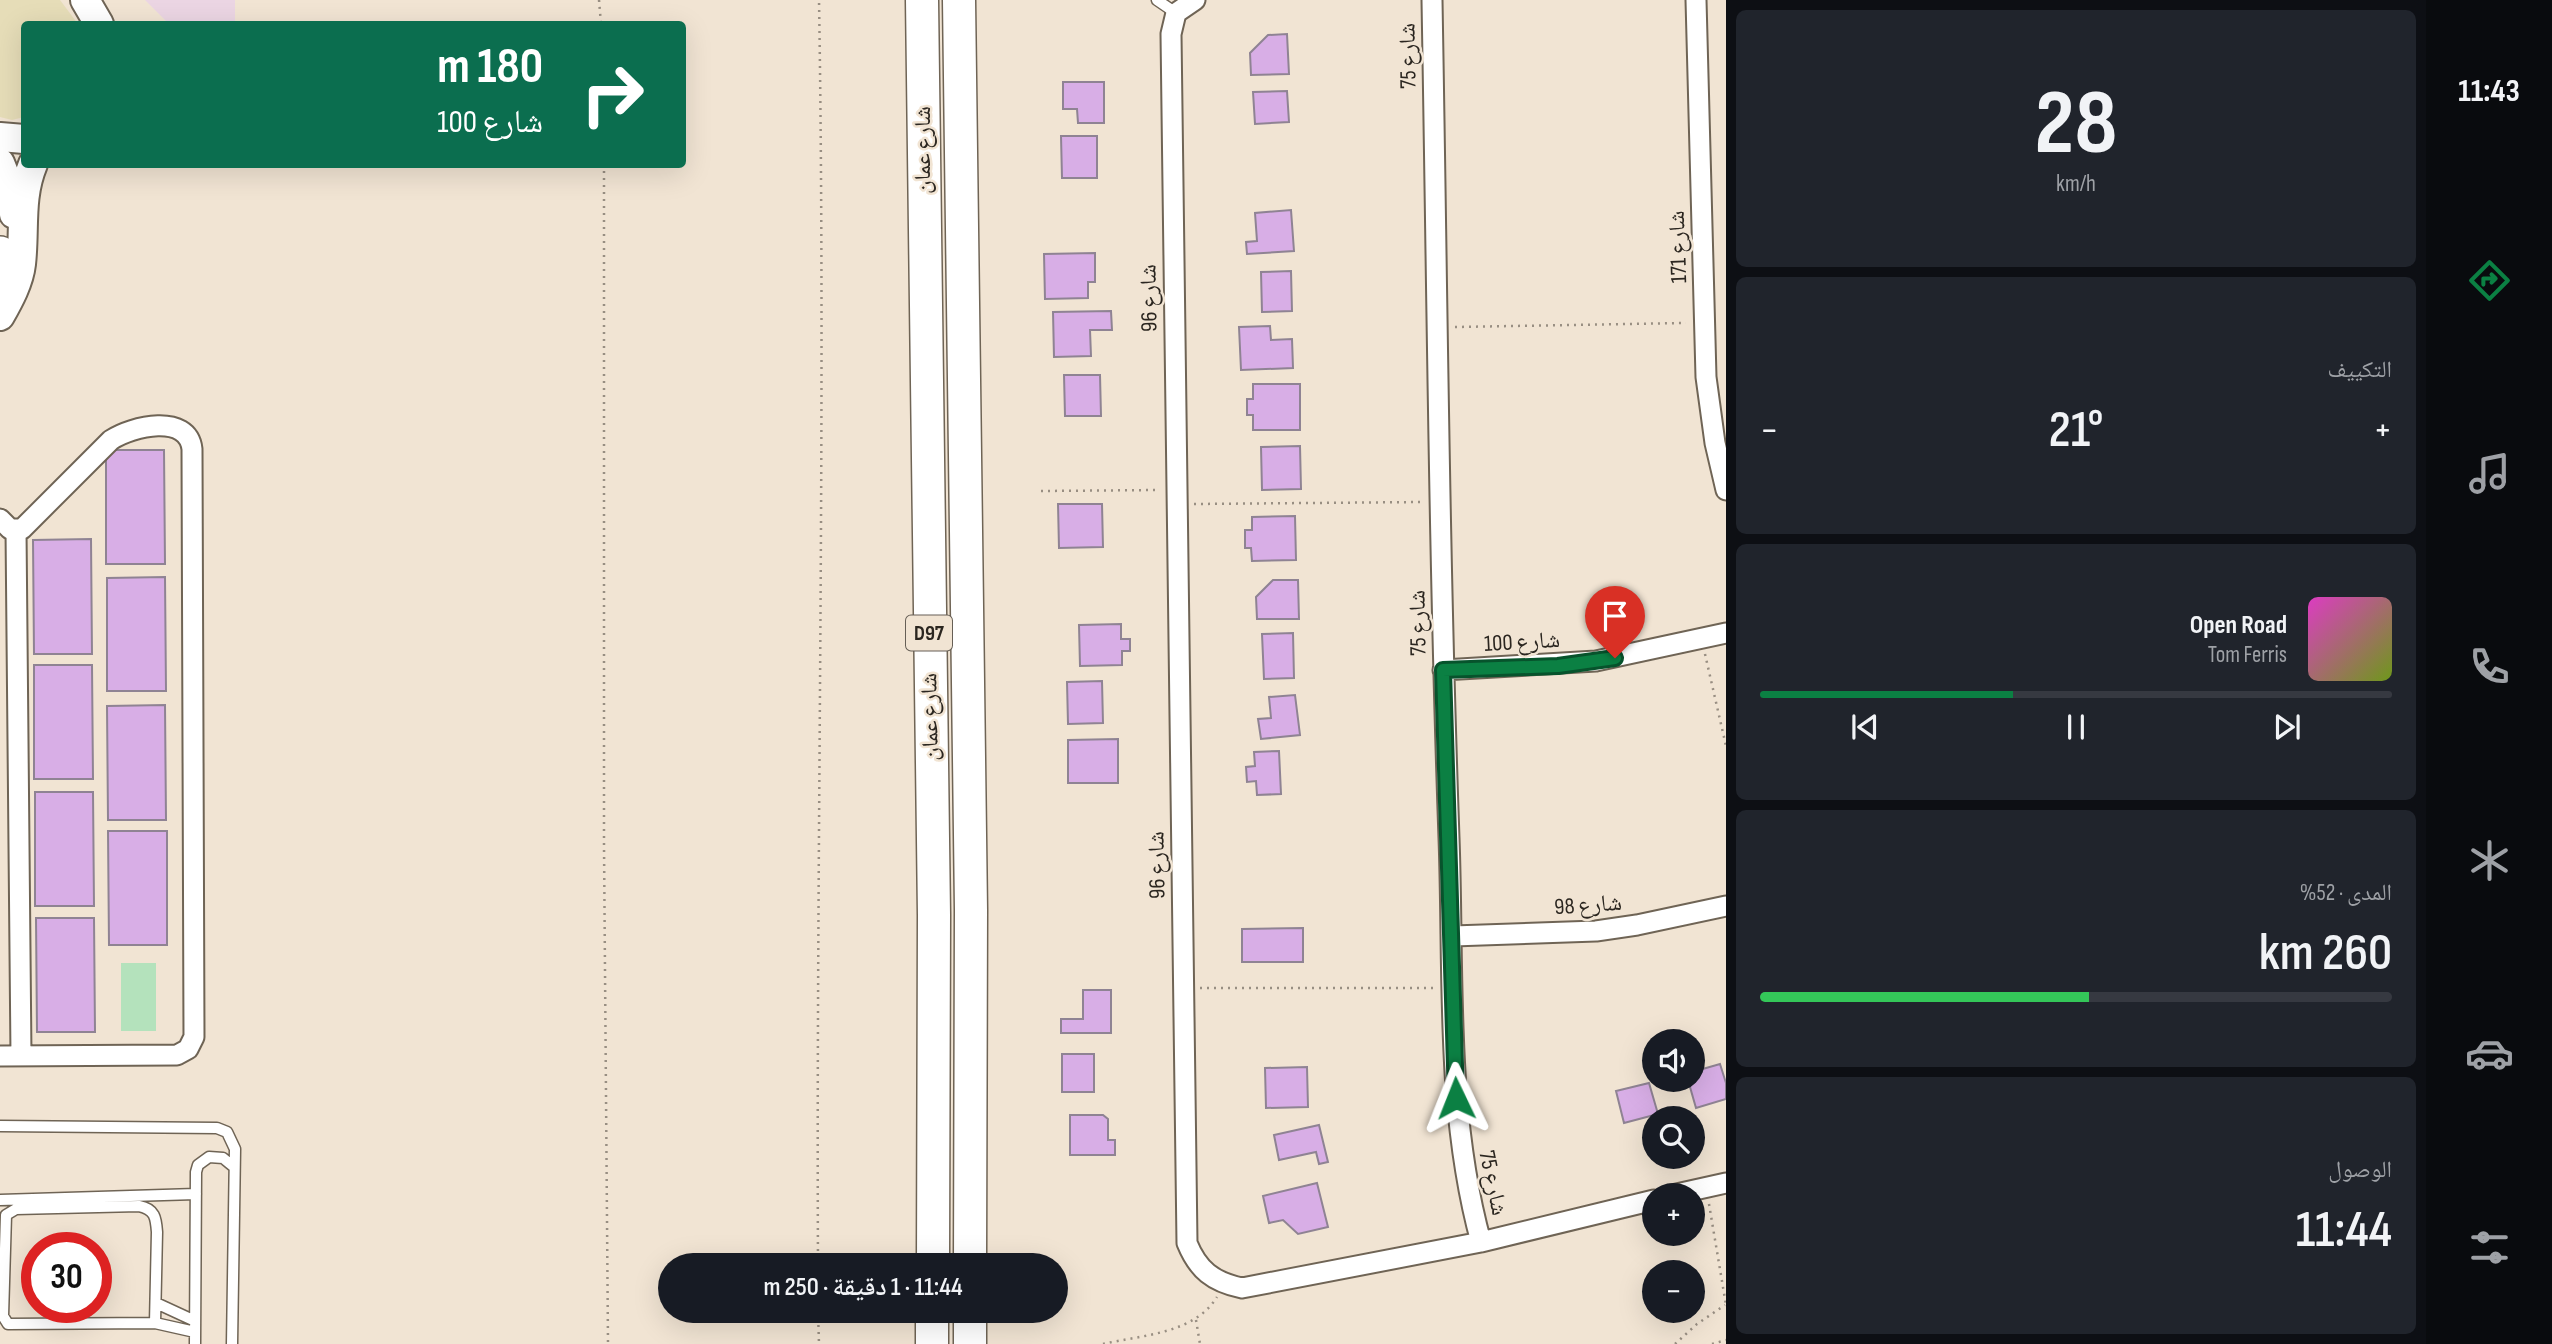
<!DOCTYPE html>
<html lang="ar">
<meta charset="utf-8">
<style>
body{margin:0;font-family:"Sofia Sans Condensed","Noto Naskh Arabic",sans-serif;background:#20242c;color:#f1f3f6;direction:rtl;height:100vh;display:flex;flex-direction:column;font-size:26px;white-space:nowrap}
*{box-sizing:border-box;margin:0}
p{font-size:23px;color:#9ea1a6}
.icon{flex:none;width:38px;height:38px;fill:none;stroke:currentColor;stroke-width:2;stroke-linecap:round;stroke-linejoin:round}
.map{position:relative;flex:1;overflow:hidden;direction:ltr}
.details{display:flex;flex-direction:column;gap:10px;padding:10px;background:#0d0f14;width:700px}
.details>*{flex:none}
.hud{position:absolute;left:21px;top:21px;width:665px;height:147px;border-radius:7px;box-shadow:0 7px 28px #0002;direction:rtl;background:#0b6e4f;color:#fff;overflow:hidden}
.fabs{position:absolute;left:1642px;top:1029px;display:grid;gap:14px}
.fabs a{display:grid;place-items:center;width:63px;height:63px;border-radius:50%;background:#171b24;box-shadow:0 7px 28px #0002;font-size:35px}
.speed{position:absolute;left:21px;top:1232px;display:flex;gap:14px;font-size:35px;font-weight:700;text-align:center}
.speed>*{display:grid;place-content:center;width:91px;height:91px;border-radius:50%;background:#171b24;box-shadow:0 7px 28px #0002;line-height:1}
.speed .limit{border:10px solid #d22;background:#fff;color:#111}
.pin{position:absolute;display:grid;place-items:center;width:60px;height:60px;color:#fff;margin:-72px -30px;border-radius:50% 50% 50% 0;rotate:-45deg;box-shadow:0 0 7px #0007}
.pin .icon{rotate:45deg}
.me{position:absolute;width:77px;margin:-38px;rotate:358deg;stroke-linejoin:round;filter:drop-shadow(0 0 5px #0008)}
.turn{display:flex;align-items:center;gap:24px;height:147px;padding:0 28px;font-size:32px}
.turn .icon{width:91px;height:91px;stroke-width:2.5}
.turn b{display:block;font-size:49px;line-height:60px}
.big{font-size:52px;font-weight:600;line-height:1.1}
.details .widget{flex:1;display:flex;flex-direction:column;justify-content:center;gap:10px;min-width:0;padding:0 24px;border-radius:10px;background:#20242c}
.details .dial{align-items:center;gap:0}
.dial b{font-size:91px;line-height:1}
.song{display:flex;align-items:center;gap:21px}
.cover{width:84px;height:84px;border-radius:10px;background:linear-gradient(135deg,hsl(310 70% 55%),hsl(80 70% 35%))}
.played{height:7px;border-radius:4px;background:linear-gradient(90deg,#0b8043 40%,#363941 40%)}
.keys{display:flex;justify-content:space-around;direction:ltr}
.heat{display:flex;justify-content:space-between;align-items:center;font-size:38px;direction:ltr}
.charge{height:10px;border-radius:5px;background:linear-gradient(90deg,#34c759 52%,#363941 0)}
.trip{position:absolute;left:658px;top:1253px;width:410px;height:70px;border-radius:35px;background:#171b24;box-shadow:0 7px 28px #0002;font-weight:600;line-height:70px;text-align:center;direction:rtl}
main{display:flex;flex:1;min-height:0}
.dock{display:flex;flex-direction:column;width:126px;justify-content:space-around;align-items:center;background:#090b0e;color:#9ea1a6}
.dock .icon{width:49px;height:49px}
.dock .selected{color:#0b8043}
.dock b{font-size:32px;color:#f1f3f6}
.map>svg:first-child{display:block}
.industrial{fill:#ebd5e3}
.green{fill:#b4e2bc}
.sand{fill:#e6ddb8}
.building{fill:#d8aee6;stroke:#8f8393;stroke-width:2}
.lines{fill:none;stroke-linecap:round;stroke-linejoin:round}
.lane-casing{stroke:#6f6455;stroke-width:13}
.street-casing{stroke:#6f6455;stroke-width:23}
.secondary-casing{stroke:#6f6455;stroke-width:32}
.primary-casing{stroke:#6f6455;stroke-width:35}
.highway-casing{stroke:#6f6455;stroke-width:38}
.path{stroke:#988e82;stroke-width:2.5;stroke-dasharray:2 5;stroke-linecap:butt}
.lane{stroke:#fff;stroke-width:10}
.street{stroke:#fff;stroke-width:19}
.secondary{stroke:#fff;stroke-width:28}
.primary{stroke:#fff;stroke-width:32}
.highway{stroke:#fff;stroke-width:35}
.route-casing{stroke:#07532c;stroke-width:18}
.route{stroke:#0b8043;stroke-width:12}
.labels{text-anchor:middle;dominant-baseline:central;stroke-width:5;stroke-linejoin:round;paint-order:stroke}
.shield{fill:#f1e4d3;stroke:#665f56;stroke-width:2}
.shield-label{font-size:21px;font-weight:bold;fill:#2b2620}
.street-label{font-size:23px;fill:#2b2620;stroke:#f1e4d3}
</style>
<main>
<nav class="dock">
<b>11:43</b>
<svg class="icon selected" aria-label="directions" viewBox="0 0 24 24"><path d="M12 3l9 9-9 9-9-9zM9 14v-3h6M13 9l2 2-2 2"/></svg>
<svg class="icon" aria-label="music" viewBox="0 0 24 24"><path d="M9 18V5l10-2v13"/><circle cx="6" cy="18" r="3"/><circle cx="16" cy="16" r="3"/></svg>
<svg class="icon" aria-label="phone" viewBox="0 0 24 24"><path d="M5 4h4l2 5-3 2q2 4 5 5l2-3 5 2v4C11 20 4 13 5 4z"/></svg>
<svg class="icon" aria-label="climate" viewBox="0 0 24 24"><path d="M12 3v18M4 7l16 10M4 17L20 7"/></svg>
<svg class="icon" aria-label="car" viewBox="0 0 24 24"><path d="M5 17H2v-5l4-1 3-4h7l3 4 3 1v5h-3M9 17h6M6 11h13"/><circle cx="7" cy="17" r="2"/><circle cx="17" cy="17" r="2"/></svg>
<svg class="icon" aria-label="filters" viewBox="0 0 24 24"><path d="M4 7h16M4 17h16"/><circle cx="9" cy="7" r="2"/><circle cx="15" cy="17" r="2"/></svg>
</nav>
<section class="details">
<div class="widget dial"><b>28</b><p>km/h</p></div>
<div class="widget"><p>التكييف</p>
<div class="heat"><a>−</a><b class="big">21°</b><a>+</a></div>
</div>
<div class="widget">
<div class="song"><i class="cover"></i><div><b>Open Road</b><p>Tom Ferris</p></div></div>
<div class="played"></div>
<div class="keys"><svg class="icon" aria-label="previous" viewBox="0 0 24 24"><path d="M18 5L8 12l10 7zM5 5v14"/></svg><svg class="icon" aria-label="pause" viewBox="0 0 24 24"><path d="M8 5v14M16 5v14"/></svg><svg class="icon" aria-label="next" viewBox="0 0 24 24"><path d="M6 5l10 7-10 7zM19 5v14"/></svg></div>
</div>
<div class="widget"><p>المدى · 52%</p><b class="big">260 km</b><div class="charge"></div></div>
<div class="widget"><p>الوصول</p><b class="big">11:44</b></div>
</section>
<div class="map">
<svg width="1726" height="1344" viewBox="0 0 1726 1344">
<rect width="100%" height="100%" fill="#f1e4d3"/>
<!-- industrial -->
<path class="industrial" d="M145 0H235V24L167 22Z"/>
<!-- green -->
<path class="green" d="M121 963H156V1031H121Z"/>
<!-- sand -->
<path class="sand" d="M0 0H60L78 24H24V117L12 120 0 117Z"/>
<!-- building -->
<path class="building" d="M1287 34 1289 74 1251 75 1250 53 1268 35Z
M1063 82H1104V123H1078L1077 109H1063Z
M1287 91 1289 122 1255 124 1253 92Z
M1061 136H1097V178H1062Z
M1291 210 1294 251 1247 254 1246 242 1257 241 1255 213Z
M1095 253V282H1088V298L1045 299 1044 254Z
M1291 271 1292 311 1262 312 1261 272Z
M1111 311 1112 330H1090L1091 356 1054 357 1053 312Z
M1270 326 1271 340 1292 339 1293 368 1241 370 1239 327Z
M1064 375H1100L1101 416H1065Z
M1253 384H1300V430H1253V415H1247V399H1253Z
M1300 446 1301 489 1262 490 1261 447Z
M106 450H164L165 564H106Z
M1058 504H1102L1103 547 1059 548Z
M1295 516 1296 560 1252 561 1251 548H1245V530H1252V517Z
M91 539 92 654H34L33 540Z
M165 577 166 691H107V578Z
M1273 580H1298L1299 619H1257L1256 597Z
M1121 624V639H1130V651H1122V665L1080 666 1079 625Z
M1293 633 1294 678 1264 679 1262 634Z
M34 665H92L93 779H34Z
M1102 681 1103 723 1068 724 1067 682Z
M1295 695 1300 735 1261 739 1258 719 1271 718 1269 697Z
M165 705 166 820H108L107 706Z
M1118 739V783H1068V740Z
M1279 751 1281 794 1257 795 1256 781 1247 782 1246 767 1255 766 1254 752Z
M35 792H93L94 906H35Z
M108 831H167V945H109Z
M36 918H94L95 1032H37Z
M1303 928V962H1242V929Z
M1083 990H1111V1033H1061V1019H1083Z
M1062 1054H1094V1092H1062Z
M1720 1064 1726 1083V1099L1696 1108 1688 1080H1692V1072Z
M1307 1067 1308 1107 1266 1108 1265 1068Z
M1649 1083 1658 1114 1624 1123 1616 1091Z
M1070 1115H1103L1108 1119V1140H1115V1155H1070Z
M1319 1125 1328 1162 1319 1164 1316 1152 1279 1160 1274 1135Z
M1317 1183 1328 1227 1298 1234 1283 1220 1269 1223 1263 1196Z"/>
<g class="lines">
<defs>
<path id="lane" d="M1157 0 1176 13
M0 1126 217 1128 227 1132 235 1149 232 1344
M0 1200 196 1194
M156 1303 195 1321
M155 1323 157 1232C156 1218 155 1209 139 1206L16 1209 6 1215 3 1316 8 1324 155 1323 195 1332
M195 1344 196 1172 198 1165 209 1157 223 1158 234 1167"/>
<path id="street" d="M1195 0 1176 13 1171 34 1187 1243C1198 1270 1213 1282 1242 1288L1481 1242 1654 1200
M1432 0C1437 279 1439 559 1449 838 1454 972 1445 1111 1481 1242
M1696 0 1706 377 1715 443 1726 490
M0 519 10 529H22L111 440C132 426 188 413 192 449L194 1037 188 1049 177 1055 0 1056
M16 530 21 1056
M1443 670 1596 661 1726 633
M1453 936 1596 931 1637 925 1726 906
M1672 1195 1726 1183"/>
<path id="secondary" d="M85 0 99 24
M0 137 24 139
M0 163 10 188 14 214
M0 316C9 300 19 282 21 264 25 229 19 198 33 164"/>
<path id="primary" d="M922 0 934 915 933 1265
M959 0 971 910 970 1265
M932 1344V1311
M970 1344V1311"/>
<path id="highway" d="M0 254V285"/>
</defs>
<!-- lane casing -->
<use href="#lane" class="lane-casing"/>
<!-- street casing -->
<use href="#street" class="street-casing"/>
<!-- secondary casing -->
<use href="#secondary" class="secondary-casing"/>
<!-- primary casing -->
<use href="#primary" class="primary-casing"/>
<!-- highway casing -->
<use href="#highway" class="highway-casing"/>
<!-- path -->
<path class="path" d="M599 0 601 24
M604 164V845L608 1344
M1455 327 1686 323
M1041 491 1160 490
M1194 504 1422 502
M1705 654 1726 746
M1200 988H1435
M1709 1204 1726 1305
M818 1265C816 843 826 422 819 0
M818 1311 819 1344
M1196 1320 1200 1344
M1103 1344C1142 1335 1194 1334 1217 1297
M1675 1344 1697 1324 1725 1305
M1712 1344 1726 1340"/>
<!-- lane -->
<use href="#lane" class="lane"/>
<!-- street -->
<use href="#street" class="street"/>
<!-- secondary -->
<use href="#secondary" class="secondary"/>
<!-- primary -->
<use href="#primary" class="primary"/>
<!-- highway -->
<use href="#highway" class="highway"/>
</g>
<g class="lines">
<defs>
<path id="route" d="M1456 1098 1443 670 1558 666 1615 658"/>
</defs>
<!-- route casing -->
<use href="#route" class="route-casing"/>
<!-- route -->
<use href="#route" class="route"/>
</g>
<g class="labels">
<!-- shield labels -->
<rect class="shield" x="906" y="615.5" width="46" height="35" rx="5"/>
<g class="shield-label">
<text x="929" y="633">D97</text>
</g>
<!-- street labels -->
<g class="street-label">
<text transform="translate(1408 56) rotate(-91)">شارع 75</text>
<text transform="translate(923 150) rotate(-90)">شارع عمان</text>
<text transform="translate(1678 247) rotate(-92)">شارع 171</text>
<text transform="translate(1149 298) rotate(-91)">شارع 96</text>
<text transform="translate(1418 623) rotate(-91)">شارع 75</text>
<text transform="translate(1522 642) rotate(-3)">شارع 100</text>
<text transform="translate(930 717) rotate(-91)">شارع عمان</text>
<text transform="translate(1157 865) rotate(-91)">شارع 96</text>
<text transform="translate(1588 905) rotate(-4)">شارع 98</text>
<text transform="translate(1493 1183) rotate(78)">شارع 75</text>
</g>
</g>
</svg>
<div class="fabs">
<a><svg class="icon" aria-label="sound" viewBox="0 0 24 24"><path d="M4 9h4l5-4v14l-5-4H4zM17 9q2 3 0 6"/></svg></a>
<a><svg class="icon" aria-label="search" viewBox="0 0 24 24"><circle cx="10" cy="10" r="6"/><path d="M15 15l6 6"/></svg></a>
<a>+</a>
<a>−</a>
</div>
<div class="speed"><div class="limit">30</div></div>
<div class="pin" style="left:1615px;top:658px;background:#d93025"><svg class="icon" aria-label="arrive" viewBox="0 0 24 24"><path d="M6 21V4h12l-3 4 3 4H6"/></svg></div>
<svg class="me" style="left:1456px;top:1098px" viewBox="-20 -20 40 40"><path d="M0-17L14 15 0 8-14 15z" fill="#0b8043" stroke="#fff" stroke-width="4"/></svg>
<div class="trip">11:44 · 1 دقيقة · 250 m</div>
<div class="hud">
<div class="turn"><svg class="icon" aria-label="right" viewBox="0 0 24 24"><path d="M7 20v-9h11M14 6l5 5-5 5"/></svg><div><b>180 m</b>شارع 100</div></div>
</div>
</div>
</main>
